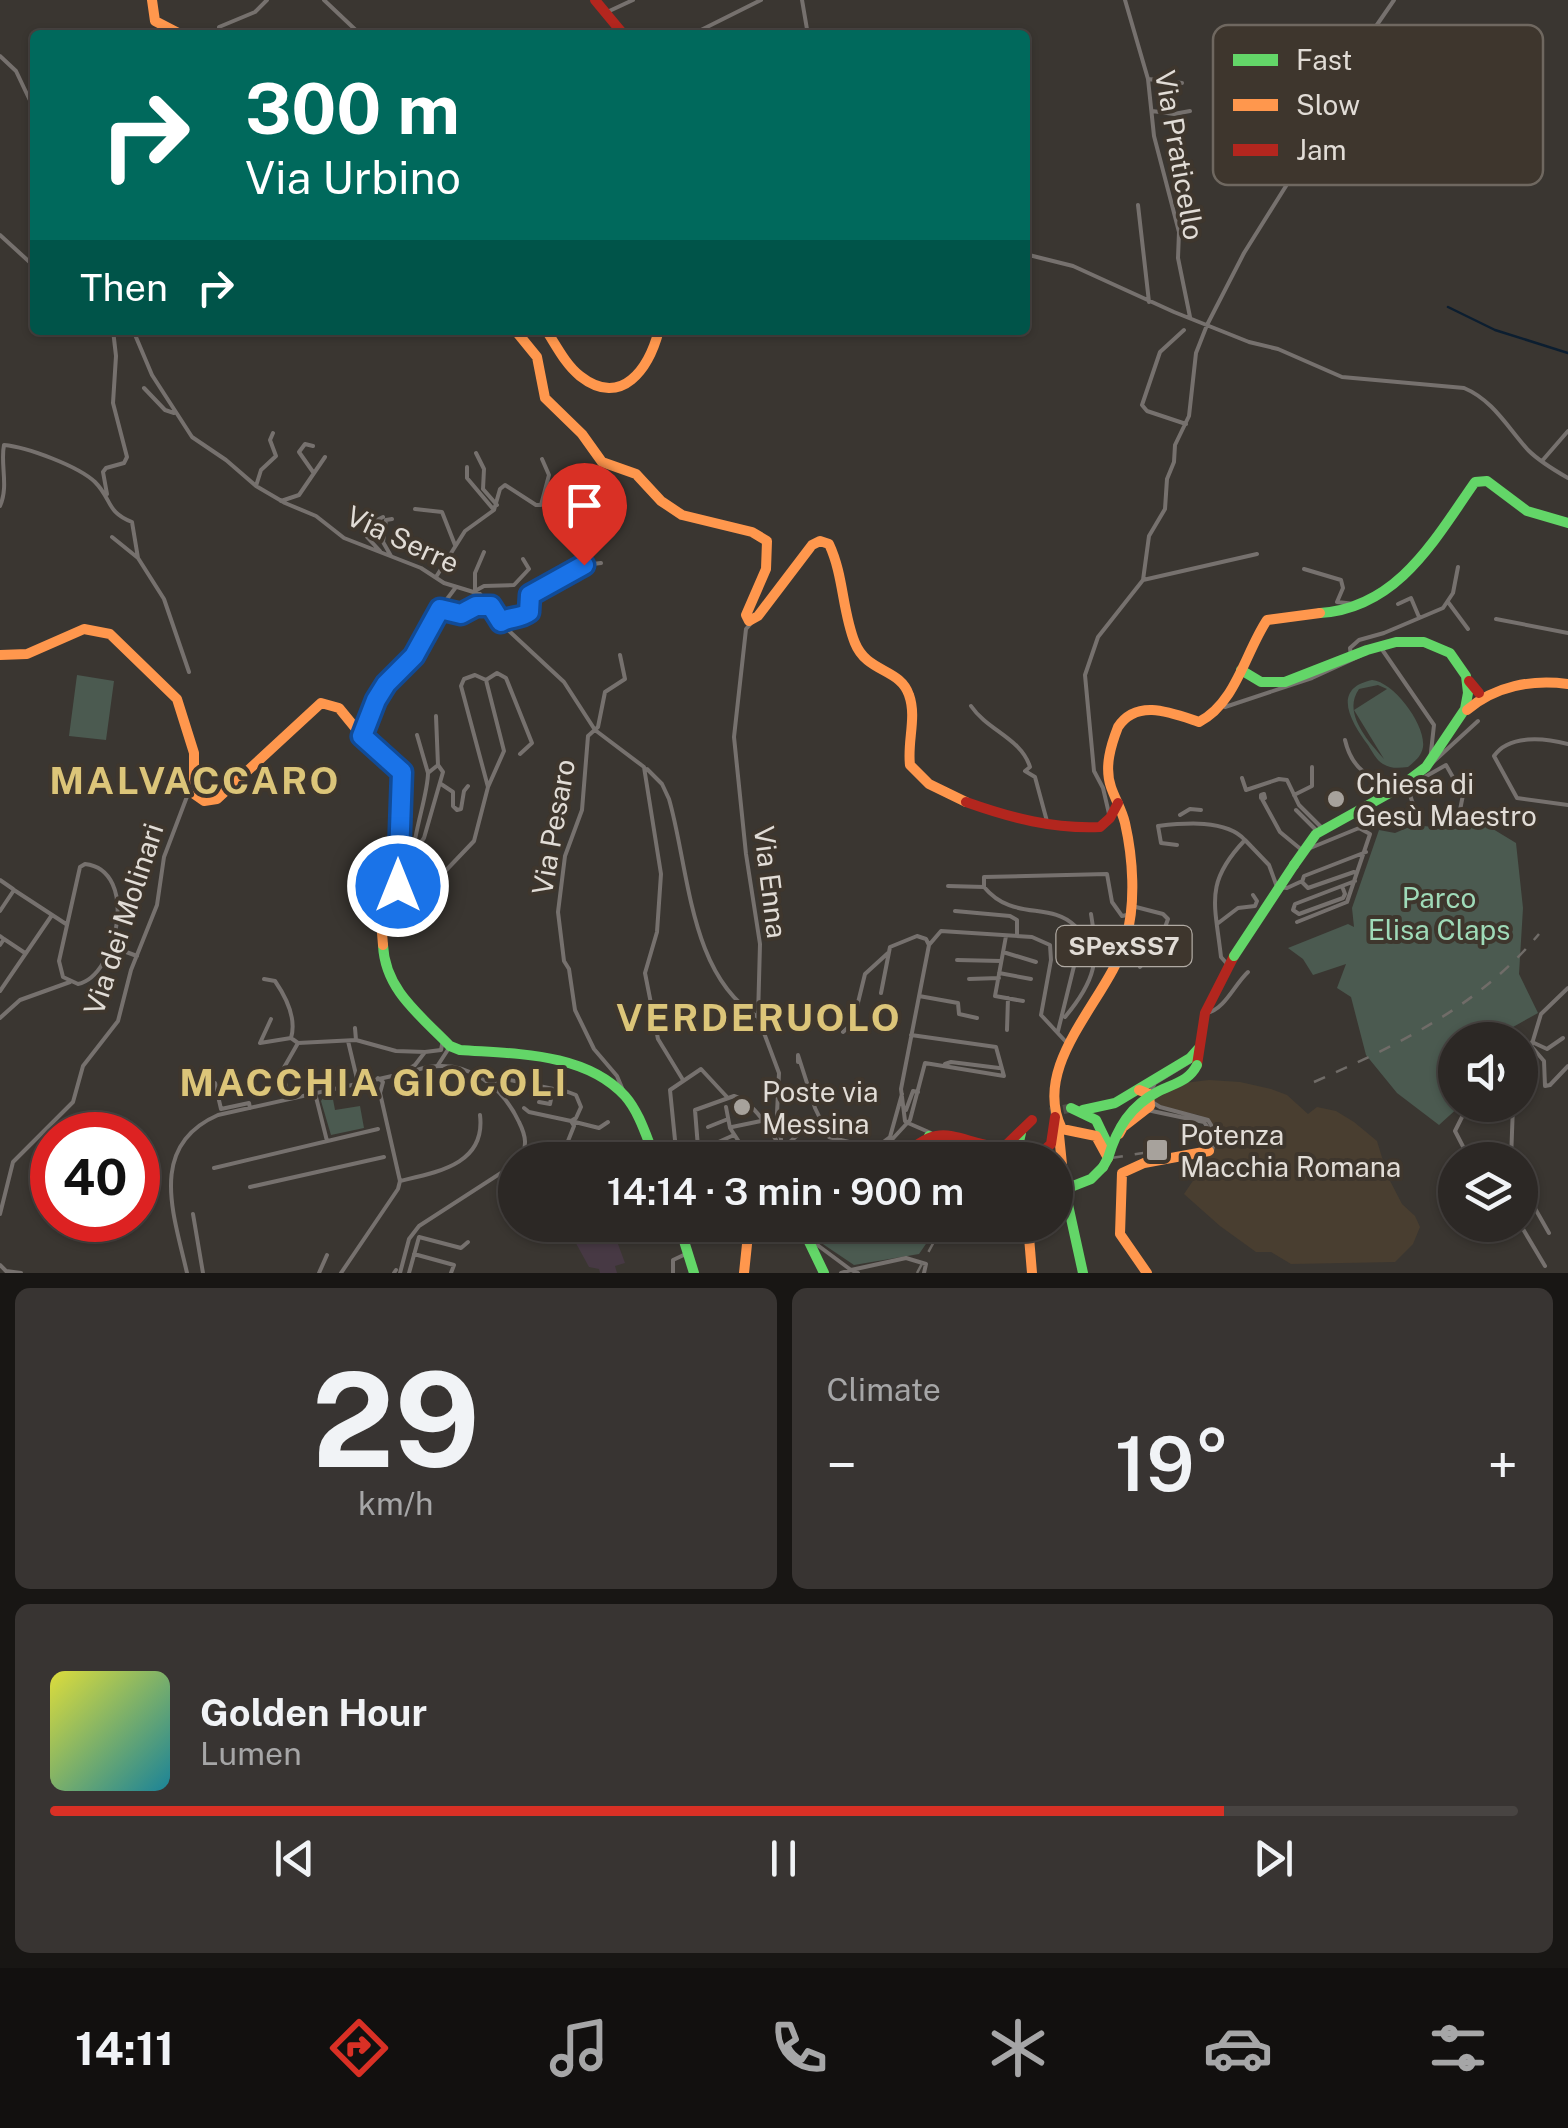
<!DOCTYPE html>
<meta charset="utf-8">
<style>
body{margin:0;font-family:"Public Sans",sans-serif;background:#383432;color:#f1f3f6;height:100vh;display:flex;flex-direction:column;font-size:38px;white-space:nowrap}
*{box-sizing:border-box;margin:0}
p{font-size:32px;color:#a6a6a7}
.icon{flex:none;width:55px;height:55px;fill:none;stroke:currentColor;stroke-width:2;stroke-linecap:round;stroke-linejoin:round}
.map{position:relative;height:1273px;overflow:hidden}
.drawer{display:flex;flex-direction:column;gap:15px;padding:15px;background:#181614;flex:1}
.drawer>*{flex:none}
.top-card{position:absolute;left:30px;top:30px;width:1000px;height:305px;border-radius:10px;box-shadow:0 2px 8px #0004,0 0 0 2px #484442;background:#00695c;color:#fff;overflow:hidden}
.tools{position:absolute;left:1438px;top:1022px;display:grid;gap:20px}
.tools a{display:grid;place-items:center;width:100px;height:100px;border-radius:50%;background:#2c2825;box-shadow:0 2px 8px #0004,0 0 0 2px #484442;font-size:50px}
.speed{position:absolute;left:30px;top:1112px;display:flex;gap:20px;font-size:50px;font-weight:700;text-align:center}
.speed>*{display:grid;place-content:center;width:130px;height:130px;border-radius:50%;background:#2c2825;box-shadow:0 2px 8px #0004,0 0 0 2px #484442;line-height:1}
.speed .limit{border:15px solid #d22;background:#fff;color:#111}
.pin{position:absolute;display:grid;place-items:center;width:85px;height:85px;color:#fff;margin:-102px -42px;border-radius:50% 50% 50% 0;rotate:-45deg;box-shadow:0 0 10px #0007}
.pin .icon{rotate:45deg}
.me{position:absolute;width:110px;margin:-55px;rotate:0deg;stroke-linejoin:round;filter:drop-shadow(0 0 8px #0008)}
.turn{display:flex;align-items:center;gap:35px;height:210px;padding:0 50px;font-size:45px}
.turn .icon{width:130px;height:130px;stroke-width:2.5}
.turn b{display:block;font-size:70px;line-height:85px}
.then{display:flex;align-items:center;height:95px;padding:0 50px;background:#0003;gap:20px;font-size:38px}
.big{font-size:75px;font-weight:600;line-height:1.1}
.drawer .tile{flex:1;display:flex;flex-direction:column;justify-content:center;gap:15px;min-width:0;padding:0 35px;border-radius:15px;background:#383432}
.drawer .dial{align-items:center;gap:0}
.dial b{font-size:130px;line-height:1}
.song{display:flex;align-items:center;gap:30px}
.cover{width:120px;height:120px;border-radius:15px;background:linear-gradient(135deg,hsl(60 70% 55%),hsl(190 70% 35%))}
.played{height:10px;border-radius:5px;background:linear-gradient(90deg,#d93025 80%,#484442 80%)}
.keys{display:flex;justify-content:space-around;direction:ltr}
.heat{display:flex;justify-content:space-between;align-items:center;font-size:55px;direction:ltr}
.drawer .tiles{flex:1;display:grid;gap:15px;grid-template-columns:1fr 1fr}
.tile:last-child{grid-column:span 2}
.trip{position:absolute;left:498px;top:1142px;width:575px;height:100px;border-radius:50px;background:#2c2825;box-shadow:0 2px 8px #0004,0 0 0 2px #484442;font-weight:600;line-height:100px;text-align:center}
.tab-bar{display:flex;height:160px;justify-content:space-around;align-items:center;background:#12100f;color:#a6a6a7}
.tab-bar .icon{width:70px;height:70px}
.tab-bar .active{color:#d93025}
.tab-bar b{font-size:45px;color:#f1f3f6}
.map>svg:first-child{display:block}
.built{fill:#493e30}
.education{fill:#473944}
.green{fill:#4b5a50;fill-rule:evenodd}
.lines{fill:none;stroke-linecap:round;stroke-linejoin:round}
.stream{stroke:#0c1e30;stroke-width:2.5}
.primary-tunnel{stroke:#534f4a;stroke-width:9;stroke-dasharray:9 4.5;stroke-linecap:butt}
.street{stroke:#76716e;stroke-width:4}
.fast{stroke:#63d668;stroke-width:10}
.slow{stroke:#ff974d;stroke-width:10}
.jam{stroke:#b3261e;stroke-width:10}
.rail{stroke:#706c68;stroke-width:2.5;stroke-dasharray:12 12;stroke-linecap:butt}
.fast-bridge{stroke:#63d668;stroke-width:10}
.route-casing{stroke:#114b97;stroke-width:25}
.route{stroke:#1a73e8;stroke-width:18}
.poi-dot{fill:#a7a29c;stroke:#3e362d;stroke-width:4}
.labels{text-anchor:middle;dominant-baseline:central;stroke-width:8;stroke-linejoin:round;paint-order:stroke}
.shield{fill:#3e362d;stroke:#b0aaa3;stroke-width:2.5}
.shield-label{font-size:25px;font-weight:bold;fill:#e1dcd6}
.street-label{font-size:28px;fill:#e1dcd6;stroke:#3e362d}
.poi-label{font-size:28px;fill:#e1dcd6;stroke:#3e362d;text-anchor:start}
.park-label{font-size:28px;fill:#9fdab8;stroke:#3e362d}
.district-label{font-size:38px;font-weight:bold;letter-spacing:2.5px;fill:#dcc579;stroke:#3e362d}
.key{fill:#3e362d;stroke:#6f6860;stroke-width:2.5}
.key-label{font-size:28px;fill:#e1dcd6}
</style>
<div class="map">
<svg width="1568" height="1273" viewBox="0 0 1568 1273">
<rect width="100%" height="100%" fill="#3a3631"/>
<!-- built -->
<path class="built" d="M1209 1080 1240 1082 1271 1089 1287 1095 1308 1114 1317 1107 1336 1111 1354 1122 1377 1141 1388 1177 1402 1204 1415 1216 1420 1227 1413 1244 1395 1262 1291 1264 1271 1252H1256L1220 1226 1184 1194 1207 1160 1216 1133 1211 1122 1199 1115 1160 1107 1151 1098 1184 1083Z"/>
<!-- education -->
<path class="education" d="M566 1225H611L625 1263 615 1266 617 1273H600L599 1269 589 1267Z"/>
<!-- green -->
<path class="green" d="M77 675 114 681 106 740 69 736Z
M1372 680C1394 682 1426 725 1423 747 1421 757 1415 761 1408 767 1399 768 1391 769 1383 764 1376 760 1372 751 1368 745 1352 723 1330 689 1372 680ZM1378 685 1387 689 1354 710 1384 759C1368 741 1342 713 1359 689Z
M1465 812 1516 843 1523 908 1519 974 1538 1013 1513 1027 1507 1040H1455V1105H1461L1439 1125 1397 1093 1366 1055 1351 997 1337 988 1346 964 1313 975 1303 959 1288 948 1348 924 1354 927 1352 908 1379 830 1395 833 1414 825 1452 829Z
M332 1094 335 1110 360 1106 364 1128 331 1135 321 1101 325 1095Z
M939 1225 919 1254 854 1265 811 1236 807 1226Z"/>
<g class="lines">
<!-- stream -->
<path class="stream" d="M1448 307 1495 330 1568 353"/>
<!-- primary-tunnel -->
<path class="primary-tunnel" d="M1050 1112 1071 1108"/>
<!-- street -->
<path class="street" d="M324 0 361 35
M802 0 808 35
M1125 0 1148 79 1154 136 1179 232 1178 258 1190 317
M605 13 633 0
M228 35 219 31V27L255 12 267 0
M691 35 761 0
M0 56 16 71 35 111
M1148 79 1182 83
M1152 111 1174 114 1190 111
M1138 205 1149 302
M0 235 35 267
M1025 254 1073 266 1174 312 1249 342 1278 349 1342 377 1464 388C1493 400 1508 428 1528 450 1539 461 1554 470 1568 478
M133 330 152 375 192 437 226 460 256 486 285 503 316 516 344 538 421 568 444 583 480 594 508 630 564 682 595 730 644 767 661 874 657 932 645 973 658 1039 683 1080
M1184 330 1160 352 1142 405 1147 411 1186 424
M144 388 165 410 174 413
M476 453 484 469 483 489 497 505
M1542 461 1568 431
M313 472 299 452 305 444 313 446
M256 486 261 470 276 456 270 440 273 433
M107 494 103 472 106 468 124 463 127 457 113 403 116 356 113 330
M281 501 299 495 325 457
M0 506C9 486 0 464 4 445 27 447 78 466 95 482 112 499 106 512 132 522L138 558 164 599 189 672
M415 509 442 512 455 545
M494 510 500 489 505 485 536 505H541L549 475 542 459
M112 537 138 558
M380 551 367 537V525L383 517
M484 552 475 573V591L484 586 514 585 529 569 523 559
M391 556 383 542 386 520 392 519
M1304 569 1341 580 1343 588 1337 602 1355 604
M436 577 465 531 494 510 467 478V467
M1143 580 1257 554
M1448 602 1468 629
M1398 604 1411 598 1419 617
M441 607 456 587
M1496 619 1568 633
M501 622 529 613 530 595 584 565 601 563
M752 622 746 629 734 737 746 854 760 944 758 1017 779 1073 777 1113 782 1146
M1381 648 1434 725 1430 761
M620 655 625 679 605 692 598 727 588 736 582 810 565 856 558 912 564 961 569 969 575 1010 594 1049 617 1076 625 1095
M1351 656 1350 648 1359 640 1384 633 1443 608 1453 593 1458 567
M486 680 497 673 506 678 532 743 520 754
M971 706C988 731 1021 738 1030 767L1025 771 1035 777 1048 825
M1225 707 1312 678 1360 656
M417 735 428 773
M362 736 376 700 386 684 414 655 440 609 461 614 476 606H491
M1345 740C1352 770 1369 778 1396 786
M1568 744C1545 738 1509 734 1494 756L1517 798 1568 805
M1431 764 1478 721
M438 765 428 773C428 802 401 862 418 885H432L474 841 488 787 504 751 486 680 475 675 464 679 461 686 488 787
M647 769 662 784 669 799C689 868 689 976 758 1017
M1242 778 1246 790 1279 779 1287 780 1299 805 1323 829
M441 784 453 792V806L457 810 461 809 464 791 468 786
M1407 786 1418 819
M1407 787 1446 765 1463 795 1459 815
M1264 794 1265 798H1261V795Z
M1294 795 1312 786V767
M1262 799 1280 832 1303 851 1359 828 1370 834 1347 902 1297 922
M1296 810 1318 832
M1180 815 1190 809 1201 810
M1110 818 1103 788 1094 771 1085 675 1098 637 1143 580 1149 536 1165 509 1167 479 1174 462 1175 445 1189 416 1196 353 1207 325 1244 253 1301 162 1331 103 1367 55 1372 32 1394 0
M1245 840 1269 865 1277 887 1287 888 1300 882
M1177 845 1161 843 1158 826C1184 823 1226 819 1245 840 1204 883 1215 903 1221 957L1228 965
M416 849 424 838 443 772 438 765 436 716
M85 864C140 870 117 976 78 984L63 977 59 961 80 867Z
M1354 872 1308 888 1302 882 1304 876 1366 852
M0 880 13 889
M948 886 984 887
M1342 886 1345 894 1343 898 1299 914 1293 910 1295 904 1355 881
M1132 906 1163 914 1168 919 1158 947 1140 967
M0 911 14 890 66 924
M955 911 1010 916 1017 920V936
M1217 924 1238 908 1255 906 1257 901 1253 895
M0 936 4 939 0 945
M1006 936 995 996 1023 1001
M4 939 25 953
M110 946 137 956
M1003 952 1036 962
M957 960 1001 961
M999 973 1031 979
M264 979 275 981C286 997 297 1018 291 1038
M969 979 999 978
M0 991 52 915
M881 993 890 947 917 936 926 939 929 945
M919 996 958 1003 959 1014 977 1018
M1207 1013C1225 1009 1234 985 1248 972
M1065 1017C1096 980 1099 961 1091 914
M0 1018 20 1000 70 982
M271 1019 260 1043 291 1038 298 1043 356 1040 396 1051 425 1052
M355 1028 356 1040
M1007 1030 1008 998
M1058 1031 1076 958 1075 926C1050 901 1013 922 984 887V877L1107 874 1112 902 1122 916 1127 915
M843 1032 853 1023 865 974 888 953
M348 1041 358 1083
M1532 1042 1547 1049 1563 1038
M1531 1046 1544 1061 1545 1086 1550 1085 1568 1066
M798 1062V1055L815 1108 829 1137 869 1147
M945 1064 951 1062 999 1068
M438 1065 449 1048
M1520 1066 1531 1047 1541 1014 1568 988
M406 1073C413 1071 422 1068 429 1067 470 1060 503 1088 519 1122 526 1136 528 1147 519 1160
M486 1076 506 1079
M490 1082 510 1080 568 1092 576 1095 581 1107 576 1118 571 1121 529 1112 524 1108
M215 1083 221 1109 249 1103 250 1108
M315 1093 327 1141
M1149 1094 1155 1083 1196 1058
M289 1098 282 1071 298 1043
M539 1102 550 1104 553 1089
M1468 1105 1455 1131 1470 1160
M906 1110 913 1091 918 1092
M1147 1110 1204 1122 1212 1134 1209 1151H1212L1216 1133 1208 1120 1160 1107 1152 1102
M908 1123 905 1121 901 1089 929 945 941 931 1032 937 1050 945 1051 960 1041 1015 1067 1043
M908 1123 931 1133
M708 1127 728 1119
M732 1127 761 1121
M568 1141 574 1126 571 1121 599 1128 608 1122
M714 1144 734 1135
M878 1146 890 1137 902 1094
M784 1147 800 1133 822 1125
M867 1147 875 1149 886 1146 910 1120 925 1063 1004 1076 996 1047 911 1035
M745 1151 767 1144 778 1147
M677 1160 670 1090 701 1069 727 1097
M699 1160 695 1110 734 1096C757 1103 779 1143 786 1160
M725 1160 745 1151 730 1128 726 1107
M1511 1160 1513 1105
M214 1168 378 1129
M400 1181C438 1172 486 1164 480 1115
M1520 1182 1549 1233
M250 1187 384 1157
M0 1214 13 1162 73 1102 83 1066 118 1021 131 970 157 905 164 857 191 786
M193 1214 203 1273
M1520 1224 1545 1266
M635 1225 642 1237 656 1231
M650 1225 656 1231 672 1225
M683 1237 697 1225
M812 1241 851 1270 906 1258 926 1264 924 1273
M414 1254 454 1265 451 1273
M0 1265 6 1271 21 1273
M187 1273C174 1215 147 1146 218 1115L401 1074 415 1065 425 1052 441 1050 443 1040
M319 1273 327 1255
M341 1273 398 1189 400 1181 380 1093 383 1082 378 1078
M394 1273 396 1270
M400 1273 409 1239 419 1226 515 1164
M409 1273 419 1237 461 1248 468 1242
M673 1273V1260L688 1253
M841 1273 851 1270 858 1273"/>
<!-- fast -->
<path class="fast" d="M400 330H403
M1320 613C1398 608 1435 539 1475 482L1487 481 1527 511 1568 523
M1241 670 1261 682H1285L1367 650 1396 642H1424L1450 653 1466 676 1468 693 1465 709 1426 767 1397 789 1316 834 1294 865
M383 945C385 990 420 1015 450 1046L460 1050C514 1054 585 1052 625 1096 640 1113 647 1139 656 1160
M1071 1108 1096 1120 1108 1145
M1083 1110 1115 1103 1190 1058 1198 1049
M929 1136 942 1145 943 1160
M1015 1160 1021 1133
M1068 1188 1091 1179 1103 1167
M1065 1191 1083 1273
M679 1225 694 1273
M801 1225 824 1273"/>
<!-- slow -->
<path class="slow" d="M152 0 155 21 182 35
M515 330 537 357 545 398 582 434 602 462 636 474 661 501 682 515 752 532 767 541 766 569 746 615 749 621 758 616 812 545 820 541 829 544C844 576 842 611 855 643 867 673 900 668 909 695 917 717 907 742 910 765L929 784 966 802
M546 330C556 345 565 364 580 376 622 409 649 368 659 330
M0 655 27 654 84 629 110 634 177 699 194 753V794L204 801 217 799 321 703 339 708 366 741 402 772 398 845 401 875 381 921 383 945
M1467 710C1495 686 1532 679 1568 684
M1058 1125 1064 1184
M1119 1134 1123 1127 1150 1106 1149 1094 1139 1090
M1108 1158 1096 1136 1062 1129C1029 1063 1111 997 1126 938 1136 903 1133 858 1125 823 1122 810 1115 799 1111 787 1104 767 1111 745 1118 727 1137 698 1172 713 1199 722 1236 703 1245 653 1267 620L1320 613
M955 1160 988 1150 1009 1160
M1028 1225 1032 1273
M744 1273 749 1225
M1147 1273 1120 1234 1122 1173 1144 1163 1209 1151"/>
<!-- jam -->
<path class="jam" d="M595 0 624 35
M1469 681 1479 693
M966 802C1011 818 1053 829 1100 827L1110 818 1118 803
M1197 1065 1205 1013 1234 956
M900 1160C941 1117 954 1142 1003 1148L1032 1120
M1033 1160 1051 1144 1055 1117
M1063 1185 1068 1186 1067 1191 1062 1189Z"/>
<!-- rail -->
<path class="rail" d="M1314 1082C1398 1045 1479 1006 1539 934
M1111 1158 1156 1151 1201 1134
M917 1273 943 1225"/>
<!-- fast-bridge -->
<path class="fast-bridge" d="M1234 956 1294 865
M1108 1158C1117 1128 1130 1106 1159 1091 1175 1083 1189 1081 1197 1065
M1103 1167 1108 1158"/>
</g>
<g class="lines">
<defs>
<path id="route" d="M398 886 402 772 362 736 376 700 386 684 414 656 440 609 461 614 476 606H491L501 622C511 616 520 619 529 612L530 595 584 565"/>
</defs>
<!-- route casing -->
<use href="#route" class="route-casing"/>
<!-- route -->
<use href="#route" class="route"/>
</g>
<!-- markers -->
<g class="poi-dot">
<circle cx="1336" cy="799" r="10"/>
<circle cx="742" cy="1107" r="10"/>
<rect x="1145" y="1138" width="24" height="24" rx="5"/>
</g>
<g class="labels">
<!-- shield labels -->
<rect class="shield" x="1056.5" y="926" width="135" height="40" rx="8"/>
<g class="shield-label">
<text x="1124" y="946">SPexSS7</text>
</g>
<!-- street labels -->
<g class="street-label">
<text transform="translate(1180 155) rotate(80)">Via Praticello</text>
<text transform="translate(403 539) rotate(25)">Via Serre</text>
<text transform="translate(553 827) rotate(-80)">Via Pesaro</text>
<text transform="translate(771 882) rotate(83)">Via Enna</text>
<text transform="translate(123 919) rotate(-72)">Via dei Molinari</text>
</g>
<!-- poi labels -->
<g class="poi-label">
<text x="1356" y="783">Chiesa di<tspan x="1356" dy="32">Gesù Maestro</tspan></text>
<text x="762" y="1091">Poste via<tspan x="762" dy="32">Messina</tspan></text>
<text x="1180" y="1134">Potenza<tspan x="1180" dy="32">Macchia Romana</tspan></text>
</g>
<!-- park labels -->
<g class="park-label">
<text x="1439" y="897">Parco<tspan x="1439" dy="32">Elisa Claps</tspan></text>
</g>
<!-- district labels -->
<g class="district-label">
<text x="195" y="780">MALVACCARO</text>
<text x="759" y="1017">VERDERUOLO</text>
<text x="374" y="1082">MACCHIA GIOCOLI</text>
</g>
</g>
<!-- legend -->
<rect x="1213" y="25" width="330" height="160" rx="15" class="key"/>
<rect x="1233" y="54" width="45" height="12" fill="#63d668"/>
<rect x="1233" y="99" width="45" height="12" fill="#ff974d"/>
<rect x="1233" y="144" width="45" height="12" fill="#b3261e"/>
<g class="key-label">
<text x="1296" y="70">Fast</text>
<text x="1296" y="115">Slow</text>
<text x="1296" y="160">Jam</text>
</g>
</svg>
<div class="tools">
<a><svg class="icon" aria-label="sound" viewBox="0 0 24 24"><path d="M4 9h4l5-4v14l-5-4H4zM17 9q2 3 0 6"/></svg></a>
<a><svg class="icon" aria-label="layers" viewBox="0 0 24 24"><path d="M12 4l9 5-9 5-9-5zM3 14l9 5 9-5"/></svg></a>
</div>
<div class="speed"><div class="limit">40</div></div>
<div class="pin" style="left:584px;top:565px;background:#d93025"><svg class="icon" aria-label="arrive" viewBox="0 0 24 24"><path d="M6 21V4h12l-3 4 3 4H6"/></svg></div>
<svg class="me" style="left:398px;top:886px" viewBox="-20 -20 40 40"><circle r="17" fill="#1a73e8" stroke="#fff" stroke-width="3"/><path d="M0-11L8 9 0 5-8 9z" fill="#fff"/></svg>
<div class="trip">14:14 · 3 min · 900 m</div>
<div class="top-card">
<div class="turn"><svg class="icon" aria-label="right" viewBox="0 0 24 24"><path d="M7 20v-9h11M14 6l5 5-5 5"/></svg><div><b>300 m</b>Via Urbino</div></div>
<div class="then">Then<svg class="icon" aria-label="right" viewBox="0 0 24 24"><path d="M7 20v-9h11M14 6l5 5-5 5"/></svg></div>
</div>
</div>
<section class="drawer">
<div class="tiles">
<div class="tile dial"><b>29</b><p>km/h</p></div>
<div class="tile"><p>Climate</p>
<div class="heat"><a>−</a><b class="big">19°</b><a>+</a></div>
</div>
<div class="tile">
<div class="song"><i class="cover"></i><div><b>Golden Hour</b><p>Lumen</p></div></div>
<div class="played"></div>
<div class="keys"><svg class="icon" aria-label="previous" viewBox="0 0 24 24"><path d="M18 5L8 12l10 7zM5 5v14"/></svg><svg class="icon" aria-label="pause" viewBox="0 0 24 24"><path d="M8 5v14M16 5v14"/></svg><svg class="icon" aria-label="next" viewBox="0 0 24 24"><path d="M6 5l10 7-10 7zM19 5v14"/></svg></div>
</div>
</div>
</section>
<nav class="tab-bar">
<b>14:11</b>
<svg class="icon active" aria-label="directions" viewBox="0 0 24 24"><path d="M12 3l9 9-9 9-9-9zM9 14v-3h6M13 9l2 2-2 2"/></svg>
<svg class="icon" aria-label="music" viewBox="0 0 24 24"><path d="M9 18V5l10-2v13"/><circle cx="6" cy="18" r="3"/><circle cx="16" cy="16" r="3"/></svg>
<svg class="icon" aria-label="phone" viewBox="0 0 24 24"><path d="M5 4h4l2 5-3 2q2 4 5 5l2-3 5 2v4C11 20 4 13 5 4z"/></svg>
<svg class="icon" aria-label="climate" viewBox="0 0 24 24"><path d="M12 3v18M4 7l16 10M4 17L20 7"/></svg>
<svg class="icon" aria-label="car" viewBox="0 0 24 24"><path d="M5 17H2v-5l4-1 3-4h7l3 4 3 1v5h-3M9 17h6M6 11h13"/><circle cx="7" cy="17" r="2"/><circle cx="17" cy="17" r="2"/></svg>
<svg class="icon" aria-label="filters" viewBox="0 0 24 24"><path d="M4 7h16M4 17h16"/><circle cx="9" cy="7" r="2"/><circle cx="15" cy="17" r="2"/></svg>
</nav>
